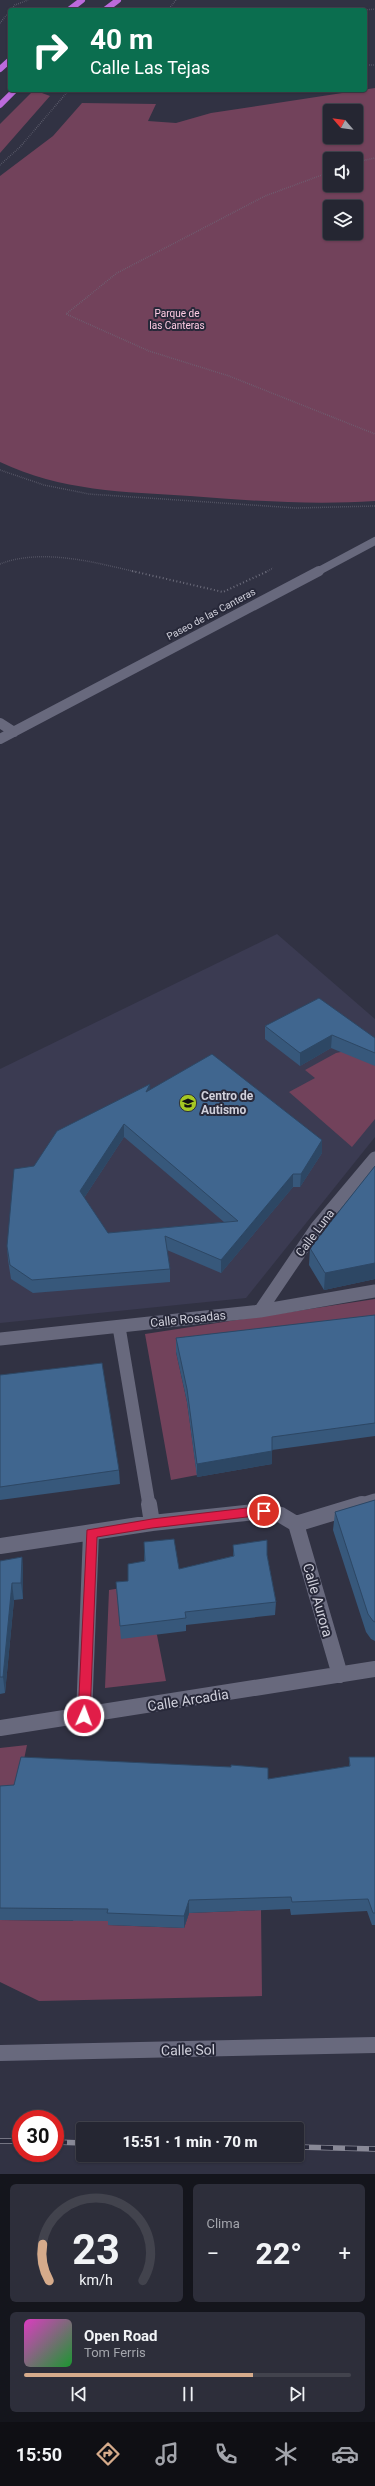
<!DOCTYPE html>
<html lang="es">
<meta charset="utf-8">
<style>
body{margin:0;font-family:Roboto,sans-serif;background:#2d2e3a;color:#f1f3f6;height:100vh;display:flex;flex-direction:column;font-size:15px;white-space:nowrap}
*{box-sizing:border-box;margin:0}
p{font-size:13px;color:#a3a5ac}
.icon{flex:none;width:22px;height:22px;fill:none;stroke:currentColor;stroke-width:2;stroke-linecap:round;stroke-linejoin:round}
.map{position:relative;height:2174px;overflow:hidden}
.drawer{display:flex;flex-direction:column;gap:10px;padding:10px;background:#14151c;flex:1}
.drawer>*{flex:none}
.banner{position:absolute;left:8px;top:8px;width:359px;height:84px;border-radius:4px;box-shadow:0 1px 3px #0004,0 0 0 1px #42434d;background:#0b6e4f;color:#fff;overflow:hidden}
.needle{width:26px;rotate:298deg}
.controls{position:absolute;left:323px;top:104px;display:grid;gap:8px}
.controls a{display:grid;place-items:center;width:40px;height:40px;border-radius:4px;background:#252632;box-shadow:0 1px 3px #0004,0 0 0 1px #42434d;font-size:20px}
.speed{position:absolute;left:12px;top:2110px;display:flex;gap:8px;font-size:20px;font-weight:700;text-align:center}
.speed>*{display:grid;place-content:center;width:52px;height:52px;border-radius:50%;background:#252632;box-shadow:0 1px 3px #0004,0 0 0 1px #42434d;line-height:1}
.speed .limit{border:6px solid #d22;background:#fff;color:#111}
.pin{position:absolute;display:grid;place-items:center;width:34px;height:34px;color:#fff;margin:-17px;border:2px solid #fff;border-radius:50%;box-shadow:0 1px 4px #0007}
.me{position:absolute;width:44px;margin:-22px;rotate:2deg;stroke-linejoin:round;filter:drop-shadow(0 0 3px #0008)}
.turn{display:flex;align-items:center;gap:14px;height:84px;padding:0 16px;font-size:18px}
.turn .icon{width:52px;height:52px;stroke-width:2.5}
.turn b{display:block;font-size:28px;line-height:34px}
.big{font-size:30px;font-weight:800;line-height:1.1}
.drawer .tile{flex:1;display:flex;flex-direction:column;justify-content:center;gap:6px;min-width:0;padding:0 14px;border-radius:6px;background:#2d2e3a}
.drawer .dial{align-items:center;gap:0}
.dial svg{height:104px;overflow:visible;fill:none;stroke:#42434d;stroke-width:7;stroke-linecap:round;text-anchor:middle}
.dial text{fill:#f1f3f6;stroke:none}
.song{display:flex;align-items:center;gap:12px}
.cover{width:48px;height:48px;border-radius:6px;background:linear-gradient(135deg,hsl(310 70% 55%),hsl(130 70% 35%))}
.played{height:4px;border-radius:2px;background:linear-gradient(90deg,#d6ab8b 70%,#42434d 70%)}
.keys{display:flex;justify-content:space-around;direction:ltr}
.heat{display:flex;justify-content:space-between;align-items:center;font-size:22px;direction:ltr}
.drawer .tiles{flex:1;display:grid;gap:10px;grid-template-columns:1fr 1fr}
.tile:last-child{grid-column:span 2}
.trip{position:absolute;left:76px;top:2122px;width:228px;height:40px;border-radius:4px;background:#252632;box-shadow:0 1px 3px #0004,0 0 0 1px #42434d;font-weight:800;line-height:40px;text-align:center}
.tab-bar{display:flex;height:64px;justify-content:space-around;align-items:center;background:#0f0f14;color:#a3a5ac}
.tab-bar .icon{width:28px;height:28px}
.tab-bar .selected{color:#d6ab8b}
.tab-bar b{font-size:18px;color:#f1f3f6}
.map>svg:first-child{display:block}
.built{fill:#3b3b52}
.green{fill:#72425b;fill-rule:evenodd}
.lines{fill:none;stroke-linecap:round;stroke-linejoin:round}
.path-far1{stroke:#6e6e7d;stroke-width:1.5;stroke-dasharray:0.5 1.5;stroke-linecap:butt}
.path{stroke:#6e6e7d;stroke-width:2;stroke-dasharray:1 2.5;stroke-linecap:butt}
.minor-far3{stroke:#68697d;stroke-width:8}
.minor-far2{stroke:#68697d;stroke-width:10}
.minor-far1{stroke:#68697d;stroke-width:13}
.minor{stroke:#68697d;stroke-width:16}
.highway{stroke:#bc6adc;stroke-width:6}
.rail-casing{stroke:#898997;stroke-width:5.5}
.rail{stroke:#272839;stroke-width:4;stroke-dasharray:12;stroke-linecap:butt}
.wall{fill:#37587b;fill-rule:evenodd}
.shaded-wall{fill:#2d4764}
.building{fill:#40668f;stroke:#2d4764;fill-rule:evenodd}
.route{fill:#e11d48;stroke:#92132f}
.labels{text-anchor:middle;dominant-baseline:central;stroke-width:4;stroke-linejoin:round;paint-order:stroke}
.far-park-label{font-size:10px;fill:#fecbe3;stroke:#272839}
.far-street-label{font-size:10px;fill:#d0d0db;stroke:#272839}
.poi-label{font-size:12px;font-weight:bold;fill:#d0d0db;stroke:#272839;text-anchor:start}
.street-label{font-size:12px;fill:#d0d0db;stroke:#272839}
.near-street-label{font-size:14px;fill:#d0d0db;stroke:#272839}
</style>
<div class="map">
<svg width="375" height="2174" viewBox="0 0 375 2174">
<rect width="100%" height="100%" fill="#313243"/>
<!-- built -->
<path class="built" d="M277 934 375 1019V1137L246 1298 0 1323V1069Z"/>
<!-- green -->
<path class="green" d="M375 88V501C313 505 252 501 190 496 125 492 60 491 0 462V176L53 136 82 103 156 104 148 121 176 123 211 113ZM330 111H356V137H330ZM330 159H356V185H330ZM330 207H356V233H330Z
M34 90 50 96 0 153V124Z
M359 1048 375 1055V1119L352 1147 289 1092 315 1078 305 1070 336 1053Z
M375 1299V1328L176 1352 187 1402 197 1475 171 1480 145 1334Z
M128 1587 157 1635 166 1681 105 1688 109 1590Z
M27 1745 16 1798H0V1748Z
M84 1892H114L108 1925 184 1928 189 1913 261 1910 262 1996 39 2001 0 1982V1920L73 1921Z"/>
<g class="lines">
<!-- path-far1 -->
<path class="path-far1" d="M11 10 15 5 28 0
M168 10 176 0
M365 10 375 9
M0 23 10 11
M365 65H375
M356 162 375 158
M0 165 20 147 69 90
M330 172 265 196 117 273 66 314 149 351 229 376 375 434
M0 470 44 485 89 494 296 508 375 506
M0 564C41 548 94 562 136 572
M266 572 273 568"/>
<!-- path -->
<path class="path" d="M132 571 223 592 268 571"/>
<!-- minor-far3 -->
<path class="minor-far3" d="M317 572 375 541"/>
<!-- minor-far2 -->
<path class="minor-far2" d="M0 723 14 732
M0 739 319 571"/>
<!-- minor-far1 -->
<path class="minor-far1" d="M260 1311 317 1227 375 1158
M119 1327 149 1505
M0 1339 260 1311 375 1291
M359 1505 375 1500"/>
<!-- minor -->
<path class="minor" d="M149 1504 152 1523
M296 1524 340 1675
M296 1524 362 1504
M0 1546 152 1523 264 1511 281 1515 296 1524
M84 1716 91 1533
M0 1728 375 1669
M0 2053 375 2045"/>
<!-- highway -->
<path class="highway" d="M69 10 82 0
M105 10 118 0
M0 69 10 60
M0 105 15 90"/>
<defs>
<path id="rail" d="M0 2141H21
M55 2142 83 2143
M297 2147 375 2149"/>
</defs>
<!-- rail casing -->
<use href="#rail" class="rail-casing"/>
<!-- rail -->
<use href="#rail" class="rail"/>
</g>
<!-- wall -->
<path class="wall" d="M265 1026 375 1038V1066L331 1048 300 1066 265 1039Z
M150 1089 322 1153 300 1187H293L221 1273 167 1250 170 1269V1282L33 1293 11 1279 8 1260 7 1246 34 1166ZM124 1137 224 1222 108 1233 84 1198Z
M375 1166V1279L324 1290 309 1265 310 1248Z
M375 1315V1436L272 1450V1464L197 1477 187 1402 176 1352V1338Z
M0 1375 119 1470 120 1484 0 1500Z
M375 1500V1641L371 1639 366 1632 333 1530 335 1512Z
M144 1542 179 1569 233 1556V1545L267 1555 276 1602 275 1615 186 1625V1631L121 1639 117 1595 116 1582 128 1581 144 1561Z
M22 1557 23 1574V1599L14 1600 5 1693 0 1694V1561Z
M349 1757H375V1925H372L367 1911 291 1915 290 1909 189 1913 184 1928 108 1925V1921L0 1920V1786L268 1779 349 1766Z"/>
<!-- shaded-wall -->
<path class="shaded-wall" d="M332 1035 331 1048 300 1066V1053Z
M150 1084 151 1097 146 1092Z
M124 1124V1137L80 1204V1191Z
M322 1140V1153L300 1187 301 1174Z
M293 1174V1187L221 1273V1260Z
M375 1263V1279L324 1290 325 1273Z
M272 1451V1464L197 1477V1464Z
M22 1557 23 1574V1599L21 1583Z
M12 1583 14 1600 5 1693 3 1677Z
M189 1900V1913L184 1928V1916Z"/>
<!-- building -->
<path class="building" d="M319 998 375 1038V1053L332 1035 300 1053 265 1026Z
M212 1054 322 1140 301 1174H293L221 1260 165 1236 170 1269 32 1280 10 1265 7 1246 14 1169 34 1166 57 1131 150 1084 146 1092ZM124 1124 238 1221 108 1233 80 1191Z
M375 1166V1263L325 1273 310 1248Z
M375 1315V1423L272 1437V1451L197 1464 187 1389 176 1338Z
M102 1363 119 1470 0 1487V1375Z
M375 1500V1622L373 1621 368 1614 335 1512Z
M174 1539 179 1569 234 1556 233 1545 267 1540V1555L276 1602 185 1612 186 1618 120 1626 116 1582 128 1581V1564L145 1561 144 1542Z
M22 1557 21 1583H12L3 1677H0V1561Z
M21 1757 231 1767V1765L268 1768V1779L350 1766 349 1757H375V1913H373L368 1899 292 1902 291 1897 189 1900 184 1916 107 1913 108 1909 0 1908V1786L14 1785Z"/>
<!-- route -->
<path class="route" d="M264 1506 269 1511 264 1515 152 1528 97 1537 90 1716 84 1722 80 1720 78 1716 87 1530 152 1519Z"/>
<!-- icons -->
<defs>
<symbol id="school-disc" viewBox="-11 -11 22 22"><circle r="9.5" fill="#a5c823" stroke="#272839"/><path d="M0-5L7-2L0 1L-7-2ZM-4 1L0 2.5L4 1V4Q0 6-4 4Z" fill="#111"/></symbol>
</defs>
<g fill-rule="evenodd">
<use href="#school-disc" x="178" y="1093" width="20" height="20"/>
</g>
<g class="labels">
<!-- far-park labels -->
<g class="far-park-label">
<text x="177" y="313">Parque de<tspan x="177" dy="12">las Canteras</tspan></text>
</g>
<!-- far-street labels -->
<g class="far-street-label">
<text transform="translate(211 614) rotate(-28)">Paseo de las Canteras</text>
</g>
<!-- poi labels -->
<g class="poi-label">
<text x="201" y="1096">Centro de<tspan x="201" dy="14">Autismo</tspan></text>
</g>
<!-- street labels -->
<g class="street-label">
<text transform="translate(315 1233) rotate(-53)">Calle Luna</text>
<text transform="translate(188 1319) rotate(-6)">Calle Rosadas</text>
</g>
<!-- near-street labels -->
<g class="near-street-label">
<text transform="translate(318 1600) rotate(74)">Calle Aurora</text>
<text transform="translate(188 1700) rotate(-9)">Calle Arcadia</text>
<text transform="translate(188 2050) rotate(-1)">Calle Sol</text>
</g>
</g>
</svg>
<div class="controls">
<a><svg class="needle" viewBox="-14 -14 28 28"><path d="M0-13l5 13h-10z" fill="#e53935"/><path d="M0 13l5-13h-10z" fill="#a3a5ac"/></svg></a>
<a><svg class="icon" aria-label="sound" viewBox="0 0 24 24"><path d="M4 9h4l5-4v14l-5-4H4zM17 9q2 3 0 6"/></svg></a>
<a><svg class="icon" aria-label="layers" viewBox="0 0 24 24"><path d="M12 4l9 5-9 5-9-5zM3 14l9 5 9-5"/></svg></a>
</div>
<div class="speed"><div class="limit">30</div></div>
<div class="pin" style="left:264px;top:1511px;background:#d93025"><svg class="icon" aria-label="arrive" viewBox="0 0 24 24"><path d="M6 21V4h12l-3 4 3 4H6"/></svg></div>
<svg class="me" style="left:84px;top:1716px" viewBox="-20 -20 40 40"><circle r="17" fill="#e11d48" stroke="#fff" stroke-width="3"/><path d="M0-11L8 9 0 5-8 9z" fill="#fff"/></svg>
<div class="trip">15:51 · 1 min · 70 m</div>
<div class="banner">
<div class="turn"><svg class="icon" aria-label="right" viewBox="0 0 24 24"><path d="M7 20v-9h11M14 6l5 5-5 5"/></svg><div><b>40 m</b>Calle Las Tejas</div></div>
</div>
</div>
<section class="drawer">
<div class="tiles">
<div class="tile dial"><svg viewBox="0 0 100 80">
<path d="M14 69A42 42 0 1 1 86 69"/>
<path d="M14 69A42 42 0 0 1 9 41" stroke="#d6ab8b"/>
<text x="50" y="56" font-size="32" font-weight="700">23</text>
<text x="50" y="72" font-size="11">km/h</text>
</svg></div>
<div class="tile"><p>Clima</p>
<div class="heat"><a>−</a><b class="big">22°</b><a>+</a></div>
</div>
<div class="tile">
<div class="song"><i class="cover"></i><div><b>Open Road</b><p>Tom Ferris</p></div></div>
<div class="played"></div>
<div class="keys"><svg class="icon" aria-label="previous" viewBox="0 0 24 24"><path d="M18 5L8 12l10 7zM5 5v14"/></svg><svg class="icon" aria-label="pause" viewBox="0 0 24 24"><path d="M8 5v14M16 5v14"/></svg><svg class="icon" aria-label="next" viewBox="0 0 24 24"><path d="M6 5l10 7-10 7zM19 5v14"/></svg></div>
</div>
</div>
</section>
<nav class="tab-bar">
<b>15:50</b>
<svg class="icon selected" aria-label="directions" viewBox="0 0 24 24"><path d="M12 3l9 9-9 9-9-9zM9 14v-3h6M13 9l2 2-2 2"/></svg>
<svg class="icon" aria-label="music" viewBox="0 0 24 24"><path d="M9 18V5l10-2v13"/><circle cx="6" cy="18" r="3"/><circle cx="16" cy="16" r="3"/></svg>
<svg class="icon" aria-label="phone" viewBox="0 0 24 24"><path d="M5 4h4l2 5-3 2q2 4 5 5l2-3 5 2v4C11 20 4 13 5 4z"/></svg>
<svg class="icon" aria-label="climate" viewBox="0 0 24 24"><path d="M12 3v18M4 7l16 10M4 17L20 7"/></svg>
<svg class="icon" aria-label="car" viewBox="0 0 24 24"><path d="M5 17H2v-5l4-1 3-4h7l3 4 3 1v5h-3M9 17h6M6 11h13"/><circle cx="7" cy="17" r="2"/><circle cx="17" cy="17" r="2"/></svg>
</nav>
